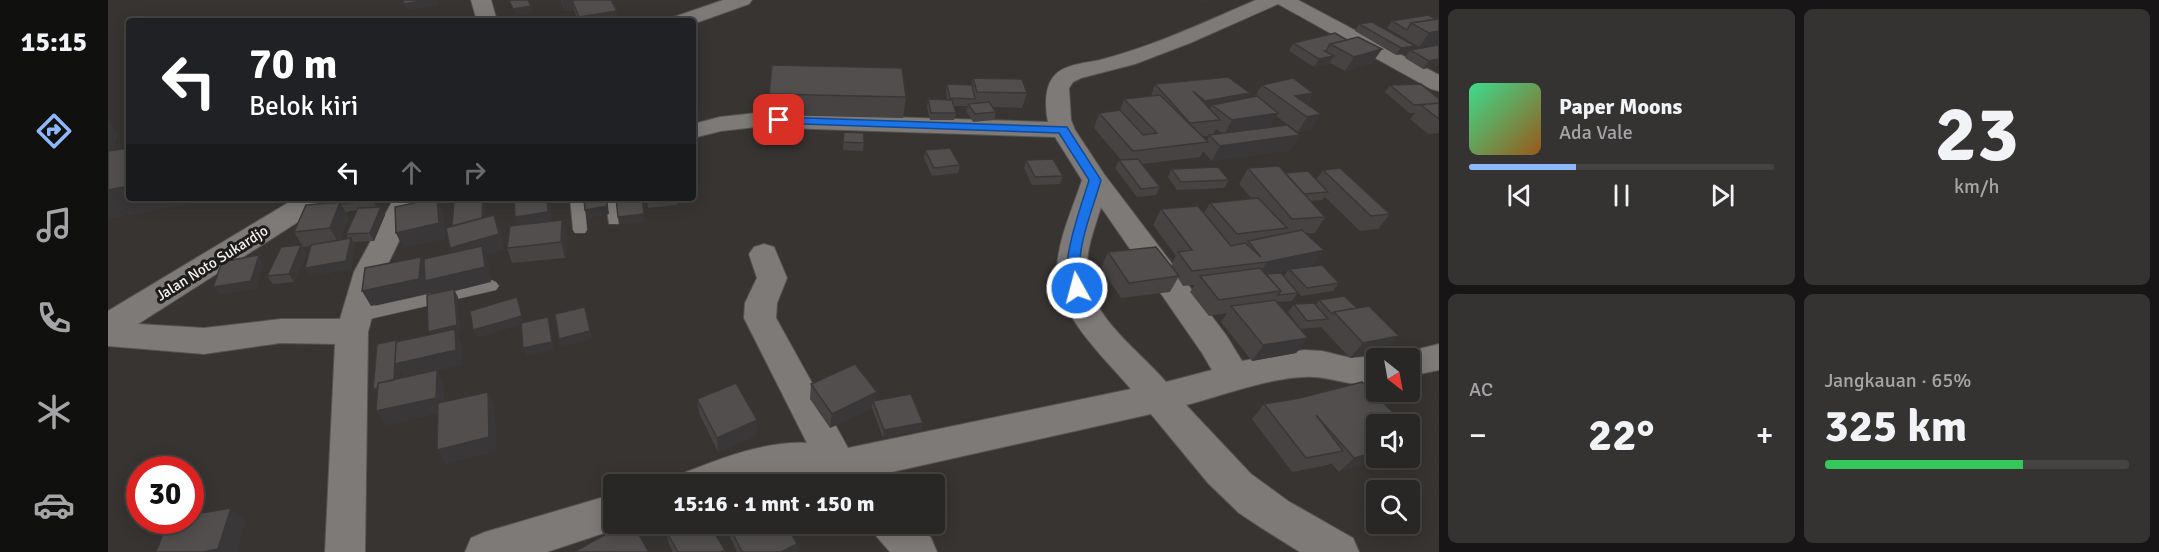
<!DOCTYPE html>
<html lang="id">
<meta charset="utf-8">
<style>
body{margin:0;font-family:Signika,sans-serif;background:#353332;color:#f1f3f6;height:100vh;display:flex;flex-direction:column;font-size:22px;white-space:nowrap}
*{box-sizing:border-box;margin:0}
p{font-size:20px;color:#a5a5a7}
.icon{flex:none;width:33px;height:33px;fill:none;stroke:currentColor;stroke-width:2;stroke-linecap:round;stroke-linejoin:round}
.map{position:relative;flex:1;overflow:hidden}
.panel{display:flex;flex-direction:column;gap:9px;padding:9px;background:#171515;width:720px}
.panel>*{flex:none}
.banner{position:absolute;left:18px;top:18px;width:570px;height:183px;border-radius:6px;box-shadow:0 3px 15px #0003,0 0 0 2px #454443;background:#202124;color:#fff;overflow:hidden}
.needle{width:39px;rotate:149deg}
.fabs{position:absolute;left:1258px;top:348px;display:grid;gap:12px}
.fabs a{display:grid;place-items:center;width:54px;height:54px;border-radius:6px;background:#292726;box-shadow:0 3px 15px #0003,0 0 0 2px #454443;font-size:30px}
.speed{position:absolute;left:18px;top:456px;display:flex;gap:12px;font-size:30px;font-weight:700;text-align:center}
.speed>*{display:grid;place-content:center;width:78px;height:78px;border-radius:50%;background:#292726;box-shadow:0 3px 15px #0003,0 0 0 2px #454443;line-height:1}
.speed .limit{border:9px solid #d22;background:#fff;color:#111}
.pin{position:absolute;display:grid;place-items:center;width:51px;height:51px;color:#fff;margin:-26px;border-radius:12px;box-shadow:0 3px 9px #0006}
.me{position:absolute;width:66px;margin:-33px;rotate:353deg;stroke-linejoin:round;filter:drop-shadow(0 0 4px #0008)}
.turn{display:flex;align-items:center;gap:21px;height:126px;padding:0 24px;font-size:27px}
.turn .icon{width:78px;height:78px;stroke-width:2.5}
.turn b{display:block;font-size:42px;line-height:51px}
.lanes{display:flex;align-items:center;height:57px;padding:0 24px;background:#0003;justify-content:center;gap:30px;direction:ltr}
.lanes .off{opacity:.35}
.big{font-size:45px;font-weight:700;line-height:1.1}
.panel .widget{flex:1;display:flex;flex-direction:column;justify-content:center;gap:9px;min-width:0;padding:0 21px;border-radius:9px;background:#353332}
.panel .dial{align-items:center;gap:0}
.dial b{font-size:78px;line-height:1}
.song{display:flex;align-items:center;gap:18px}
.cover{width:72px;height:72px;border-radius:9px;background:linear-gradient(135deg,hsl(150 70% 55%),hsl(30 70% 35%))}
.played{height:6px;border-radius:3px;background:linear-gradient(90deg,#8db9fc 35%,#454443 35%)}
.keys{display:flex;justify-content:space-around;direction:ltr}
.heat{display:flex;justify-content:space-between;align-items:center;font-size:33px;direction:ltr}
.charge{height:9px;border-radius:4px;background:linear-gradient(90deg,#34c759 65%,#454443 0)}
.panel .tiles{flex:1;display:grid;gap:9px;grid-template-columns:repeat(2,1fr)}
.trip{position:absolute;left:495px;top:474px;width:342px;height:60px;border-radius:6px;background:#292726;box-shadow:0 3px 15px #0003,0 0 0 2px #454443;font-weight:700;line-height:60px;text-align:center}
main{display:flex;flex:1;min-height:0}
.menu{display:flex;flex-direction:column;width:108px;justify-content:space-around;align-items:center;background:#10100f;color:#a5a5a7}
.menu .icon{width:42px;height:42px}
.menu .active{color:#8db9fc}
.menu b{font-size:27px;color:#f1f3f6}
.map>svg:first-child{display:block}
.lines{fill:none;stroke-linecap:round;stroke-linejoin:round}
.service-casing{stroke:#565352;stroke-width:1}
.minor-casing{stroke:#565352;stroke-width:2}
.service{fill:#7e7a78;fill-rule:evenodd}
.minor{fill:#7e7a78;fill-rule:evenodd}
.wall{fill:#474343;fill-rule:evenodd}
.shaded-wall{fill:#393737}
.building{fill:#524e4e;stroke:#393737;stroke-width:1.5}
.route{fill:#1a73e8;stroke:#114b97;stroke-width:1.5}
.labels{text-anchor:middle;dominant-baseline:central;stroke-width:6;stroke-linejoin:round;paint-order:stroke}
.street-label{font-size:15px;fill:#f4f2f1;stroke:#1d1c1b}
</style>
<main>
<nav class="menu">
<b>15:15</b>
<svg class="icon active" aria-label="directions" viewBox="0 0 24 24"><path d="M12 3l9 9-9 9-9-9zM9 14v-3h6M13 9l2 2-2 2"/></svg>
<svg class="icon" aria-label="music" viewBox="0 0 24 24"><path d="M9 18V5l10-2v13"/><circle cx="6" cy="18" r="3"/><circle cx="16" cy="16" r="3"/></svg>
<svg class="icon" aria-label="phone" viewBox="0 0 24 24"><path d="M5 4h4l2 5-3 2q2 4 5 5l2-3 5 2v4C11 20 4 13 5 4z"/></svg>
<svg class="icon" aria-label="climate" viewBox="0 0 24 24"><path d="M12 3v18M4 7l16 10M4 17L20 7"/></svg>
<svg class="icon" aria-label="car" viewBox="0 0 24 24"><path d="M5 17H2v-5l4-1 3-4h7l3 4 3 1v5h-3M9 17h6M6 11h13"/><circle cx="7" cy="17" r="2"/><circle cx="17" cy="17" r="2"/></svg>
</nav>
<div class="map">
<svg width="1331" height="552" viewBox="0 0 1331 552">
<rect width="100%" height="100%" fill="#373432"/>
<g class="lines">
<defs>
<path id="service" d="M462 198H476L479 230 477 233H467L465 230Z
M497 198H511L513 221 511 224H501Z
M383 280 388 282 391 286 388 290 249 322 243 320 241 316 243 312 249 310Z"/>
<path id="minor" d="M363 0H383L389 21H369Z
M615 0H644L641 4 585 24V21H563L566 17Z
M1148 0H1190L1331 75V91L1323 89 1170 4 1082 43 1027 64 973 78 965 82 961 88 963 120 967 130 996 174 1118 335 1134 361 1196 350 1214 351 1243 358 1269 356 1275 358H1269V384C1243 388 1221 375 1196 377 1155 379 1117 395 1078 405L1143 474 1180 501 1245 538 1251 552H1192L1152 527 1131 513 1100 483 1043 414 757 478 754 484H723L719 481 698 476 661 478 641 484H572L578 472C616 457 658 441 699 443L636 318 637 303 649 278 641 254 646 247 656 244 666 247 679 278 669 303 668 318 740 448 1023 389C996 357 949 316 949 269 950 239 965 208 974 180L947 137 648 127 613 131 585 138V124L612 117 648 113 940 122C937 107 936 85 948 74 958 64 979 63 992 60 1046 46 1097 22 1148 0ZM993 207 1094 353 1104 370 1058 382C1030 349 981 317 979 270 978 249 987 227 993 207Z
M188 198H221L218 204 30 324 96 328 173 319H232L246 272 286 198H312L276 272 260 332 257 552H217L227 344 173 343 96 354 0 346V311Z
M1331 344V370L1302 376V358H1288L1290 354Z
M506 494V524L520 525 439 552H357L363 538 377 532Z
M763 524H810L823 538 829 552H782L769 537Z"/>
</defs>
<!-- service casing -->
<use href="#service" class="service-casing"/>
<!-- minor casing -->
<use href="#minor" class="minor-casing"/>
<!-- service -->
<use href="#service" class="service"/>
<!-- minor -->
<use href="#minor" class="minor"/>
</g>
<!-- wall -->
<path class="wall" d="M453 0H503L509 11 510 21H470L466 10 456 11Z
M1331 19V44L1311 47 1279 28 1284 21Z
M1251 24 1304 50 1331 65 1315 69 1297 58 1300 53 1288 55 1247 31Z
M1239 40 1274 49 1264 63 1237 71 1222 63 1221 64 1206 67 1181 51 1185 43Z
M865 78 919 93 914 108 885 107 888 112 886 120 865 122 858 111 860 106H846L848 113 846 120H822L819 107 820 99 839 100 838 91 839 84 864 85Z
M1047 84 1142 93 1139 98 1147 96 1154 85 1205 93 1199 104 1204 129 1190 132 1168 116 1162 127 1192 135 1183 150 1104 161 1095 151 1092 157 1034 164 1052 187 1048 195 1029 197 1007 168 1011 160H1013L986 128 991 113 1012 110 1016 99 1043 96ZM1108 129 1114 133 1105 135ZM1094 136H1101L1099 141Z
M1282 85 1331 99V133L1320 134 1302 119 1307 113H1301L1277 92Z
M661 94 798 97 795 118 661 115Z
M736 132 756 143 755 151 735 150Z
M817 150 852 165 850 173 824 176 816 158Z
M918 160 955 176 952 184 924 185 916 168Z
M1140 168 1177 173 1208 180 1215 170 1282 214 1270 229 1252 231 1217 197 1214 200 1203 201 1217 217 1207 233H1198L1216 250 1205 265 1198 267 1231 283 1225 291 1193 296 1186 288 1190 293 1184 301 1169 302 1192 328 1180 312 1186 304 1208 305 1211 300 1277 351 1242 358 1213 327 1218 322 1213 327 1192 329 1200 338 1188 353 1144 361 1113 322 1119 313 1101 316 1082 292 1087 285 1075 286 1070 278 1062 292 1013 298 993 268 1000 252 1063 266 1068 256 1045 225 1053 209 1096 213 1102 203 1144 199 1131 184ZM1180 270 1176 276 1166 273Z
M1063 169 1121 180 1116 188 1069 190 1060 177Z
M272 198 269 207 277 215 266 241 245 242 247 246 243 269 202 276 197 268 202 246 195 247 186 232 198 205ZM249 210 238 234 240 239 232 240 241 218 238 212Z
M539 198H568L569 205 540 208Z
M454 220 459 236 457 258 404 263 399 248 409 225Z
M193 245 199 253 186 282 165 284 159 276Z
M703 384 767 400 813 430 775 438 764 408 722 428 702 399Z
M589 399 649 420V435L610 452 591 413Z
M1156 404 1297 424 1269 458 1231 472 1223 463 1220 465 1184 472 1144 419Z
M616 524H620L689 552H629L617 526Z
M558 531 617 550V552H565L561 544Z"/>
<!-- shaded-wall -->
<path class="shaded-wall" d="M318 0H330L332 5 299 11 296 4Z
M454 0H464L466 10 456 11Z
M1093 0H1106L1091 3Z
M423 6 425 13 407 16 405 9Z
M509 11 510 21H472L471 17Z
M1331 31V44L1311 47 1321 33Z
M1307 46 1303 51 1302 50 1300 53 1288 55 1293 48Z
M1274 49 1264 63 1237 71 1246 57Z
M1226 56 1221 64 1206 67 1211 59Z
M1331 59V65L1315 69 1321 61Z
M1142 93 1134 108 1104 105 1099 114 1089 116 1097 101Z
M1205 93 1196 108 1187 96Z
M590 107 591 122 585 123V108Z
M1170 113 1162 128 1116 135 1124 120Z
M1213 114 1204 129 1190 132 1199 117Z
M0 119 11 134 4 152H0Z
M1192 135 1183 150 1104 161 1112 146Z
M21 186V198H115L0 219V190Z
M266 198H272L269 208 265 200Z
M329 198 336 213 338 239 295 248 288 233Z
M375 198 378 205 377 230 347 234Z
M439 198H443L444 227 412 232 407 217Z
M499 198 501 214 479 218 477 210Z
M535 198 537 222 511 225 510 217Z
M232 202 241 218 231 244 222 228Z
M273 207 277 215 266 241 262 233Z
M386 215 392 230 397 250 378 255 380 262 383 282 347 291 350 297 353 333 350 334 354 344 355 365 329 371 337 385 336 412 278 426 268 411 328 398 329 371 296 379 292 372 290 392 270 397 265 389 285 385 289 340 294 348 293 363 348 350 347 334 325 340 320 332 349 325 346 291 324 296 319 286 318 294 263 306 254 291 311 279 313 257 321 272 320 280 377 267 376 256 349 264 342 248 391 234Z
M454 220 459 236 457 258 453 242Z
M243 238 247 246 243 269 202 276 197 268Z
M193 245 199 253 186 282 181 274Z
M1216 250 1205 265 1182 270 1181 269 1180 270 1148 277 1159 262Z
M151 255 156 264 149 289 111 295 105 287Z
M409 297 417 324 369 338 365 330Z
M477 307 485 339 454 347 451 339Z
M440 317 442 325 446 350 419 356 415 348Z
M1291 336 1277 351 1242 358 1255 343Z
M1200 338 1188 353 1144 361 1155 345Z
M380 392 387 406 389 452 338 464 329 450Z
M769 392 767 405 765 401 764 408 722 428 724 414Z
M649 420V435L610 452 609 438Z
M815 423 813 430 775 438 776 430Z
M1312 440 1302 448V442Z
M1269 452V458H1282L1231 472 1246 458Z
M123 508 138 521 129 552H95Z
M689 544V552H673Z"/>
<!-- building -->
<path class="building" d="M295 0H318L296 4Z
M405 0H420L423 6 405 9 401 1Z
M464 0H503L509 11 471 17Z
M1320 15 1328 19 1303 23 1299 30 1284 21Z
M1331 19V31L1321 33 1303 23Z
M1264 22 1307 46 1293 48 1251 24Z
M1227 33 1239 40 1222 44 1218 51H1217L1226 56 1211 59 1185 43Z
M1250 37 1274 49 1246 57 1222 44Z
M1330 45H1331V59L1321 61 1302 50Z
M664 65 794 68 798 97 661 94Z
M1120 77 1142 93 1097 101 1085 91 1112 120 1082 123 1047 84Z
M865 78 914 79 919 93 869 92Z
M1185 78 1205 93 1187 96 1213 114 1199 117 1154 85Z
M839 84 864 85 867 99 842 98Z
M1313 84 1331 99V103L1306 105 1282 85Z
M585 91 590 107 585 108Z
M1052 95 1100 142 1025 151 991 113 1012 110 1035 135 1049 133 1016 99Z
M1149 96 1170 113 1124 120 1104 105Z
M820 99 844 100 848 113H823Z
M881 102 888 112 867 114 860 104Z
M1331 103V119L1313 105Z
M1179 125 1192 135 1112 146 1101 135Z
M736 132 756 133V143L735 142Z
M21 148V186L0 190V151Z
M842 148 852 165 826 168 817 150Z
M945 159 955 176 927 177 918 160Z
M1030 159 1052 187 1033 189 1011 160Z
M1171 166 1217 217 1184 219 1140 168Z
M1110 167 1121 180 1073 182 1063 169Z
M1232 168 1282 214 1263 216 1215 170Z
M1200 171 1220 192 1196 194 1177 173Z
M229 198H266L265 200 233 204 232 202 227 203Z
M329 198 331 223 288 233 287 207Z
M370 198H375L374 218 344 226 346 202Z
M406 198H439L440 212 407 217Z
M476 198H498L499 206 477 210Z
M508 198H534L536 214 510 217Z
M1150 198 1179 228 1129 234 1102 203Z
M232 202 222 228 186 232 198 205Z
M1090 206 1123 246 1137 243 1153 257 1140 241 1194 230 1216 250 1159 262 1084 271 1070 252 1084 250 1053 209Z
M273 207 262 233 238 234 250 208Z
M386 215 391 234 342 248 338 228Z
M454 220 453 242 399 248 402 226Z
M243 238 238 261 197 268 203 245Z
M193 245 181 274 159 276 173 247Z
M374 246 377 267 317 281 316 259Z
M1048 247 1071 276 1021 283 1000 252Z
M151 255 143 281 105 287 114 262Z
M313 257 311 279 254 291 257 268Z
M1214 265 1231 283 1199 288 1181 269Z
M1152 268 1173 291 1111 300 1092 276Z
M1173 273 1190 293 1170 295 1173 291 1158 274Z
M346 289 349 325 320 332 319 295Z
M1236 296 1249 308 1226 312 1224 314 1211 300Z
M409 297 414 316 365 330 362 311Z
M1167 300 1200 338 1155 345 1123 306Z
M1206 303 1220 319 1199 321 1186 304Z
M1261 306 1291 336 1255 343 1226 312Z
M477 307 482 331 451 339 447 314Z
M440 317 444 342 415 348 413 323Z
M347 329 348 350 287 364 288 342Z
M289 340V342H288L286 380 270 383V388L265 389 269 344Z
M747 364 769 392 724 414 703 384Z
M329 370 328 398 268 411 270 383Z
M1254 382 1297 424H1269V452L1246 458 1208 415 1235 451 1198 458 1156 404 1192 398Z
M628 383 649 420 609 438 589 399Z
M380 392 381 437 329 450 330 403Z
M803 394 815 423 776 430 765 401Z
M1302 430 1312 440 1302 442Z
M123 508 110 549 95 552H48L60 520H82V515Z
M516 524H525L540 551 539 552H466Z
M572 524H601L617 550 613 552H570L558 531Z
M620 524H678L689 544 673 552H634Z"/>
<!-- route -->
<path class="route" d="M671 117 959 127 993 180C984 213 964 254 975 288L973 291 969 293C942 285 976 199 981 180L951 133 667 123 666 120Z"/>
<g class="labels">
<!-- street labels -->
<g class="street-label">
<text transform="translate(104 263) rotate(-32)">Jalan Noto Sukardjo</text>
</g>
</g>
</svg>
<div class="fabs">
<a><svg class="needle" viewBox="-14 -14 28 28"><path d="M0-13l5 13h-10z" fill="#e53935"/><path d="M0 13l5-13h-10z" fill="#a5a5a7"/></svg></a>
<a><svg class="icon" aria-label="sound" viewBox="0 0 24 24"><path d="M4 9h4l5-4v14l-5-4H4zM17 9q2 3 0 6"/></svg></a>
<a><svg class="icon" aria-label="search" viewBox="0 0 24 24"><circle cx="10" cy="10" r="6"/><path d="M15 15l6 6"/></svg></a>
</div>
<div class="speed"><div class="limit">30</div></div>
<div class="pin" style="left:671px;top:120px;background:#d93025"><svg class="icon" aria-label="arrive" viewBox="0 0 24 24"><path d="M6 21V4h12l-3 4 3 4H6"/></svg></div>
<svg class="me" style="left:969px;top:288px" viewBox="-20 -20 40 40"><circle r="17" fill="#1a73e8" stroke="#fff" stroke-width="3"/><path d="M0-11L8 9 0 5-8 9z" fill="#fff"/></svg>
<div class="trip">15:16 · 1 mnt · 150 m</div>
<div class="banner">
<div class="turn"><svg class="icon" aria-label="left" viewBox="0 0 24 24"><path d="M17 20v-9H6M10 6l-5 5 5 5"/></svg><div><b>70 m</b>Belok kiri</div></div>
<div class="lanes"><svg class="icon" aria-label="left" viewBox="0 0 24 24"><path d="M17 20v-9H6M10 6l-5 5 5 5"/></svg><svg class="icon off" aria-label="ahead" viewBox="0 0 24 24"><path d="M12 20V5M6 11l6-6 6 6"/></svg><svg class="icon off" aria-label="right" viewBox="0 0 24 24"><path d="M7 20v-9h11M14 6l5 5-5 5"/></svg></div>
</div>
</div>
<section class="panel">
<div class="tiles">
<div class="widget">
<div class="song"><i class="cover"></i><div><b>Paper Moons</b><p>Ada Vale</p></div></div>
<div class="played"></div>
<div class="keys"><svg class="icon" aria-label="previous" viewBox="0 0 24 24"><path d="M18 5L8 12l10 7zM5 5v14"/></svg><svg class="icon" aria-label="pause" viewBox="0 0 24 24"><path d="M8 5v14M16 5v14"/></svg><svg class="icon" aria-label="next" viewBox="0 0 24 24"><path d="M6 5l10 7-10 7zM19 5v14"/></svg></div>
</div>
<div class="widget dial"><b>23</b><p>km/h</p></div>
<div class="widget"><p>AC</p>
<div class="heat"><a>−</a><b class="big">22°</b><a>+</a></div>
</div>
<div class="widget"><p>Jangkauan · 65%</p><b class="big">325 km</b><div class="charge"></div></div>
</div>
</section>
</main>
